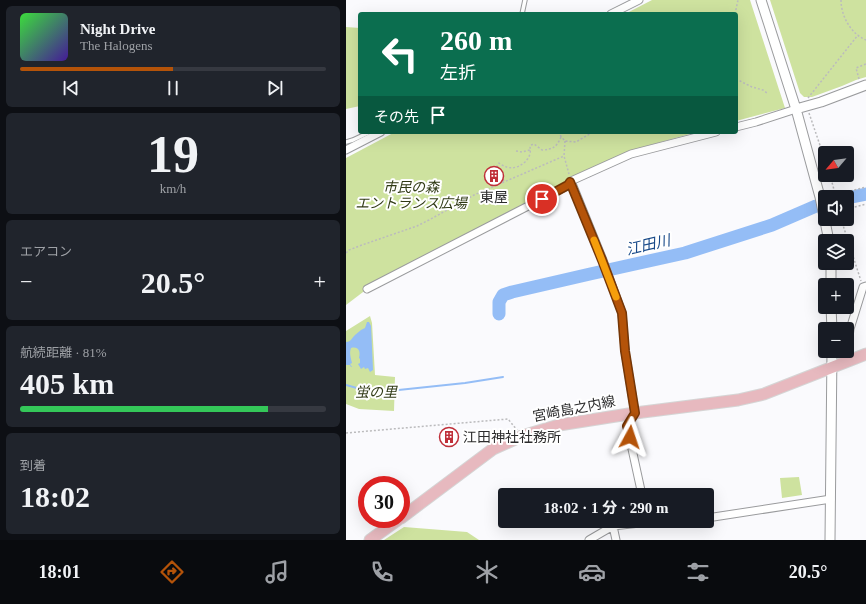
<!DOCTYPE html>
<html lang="ja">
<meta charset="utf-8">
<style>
body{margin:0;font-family:"Times New Roman","Noto Sans JP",serif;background:#20242c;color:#f1f3f6;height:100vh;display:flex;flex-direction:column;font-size:15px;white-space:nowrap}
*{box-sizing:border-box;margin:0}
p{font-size:13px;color:#9ea1a6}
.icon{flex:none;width:22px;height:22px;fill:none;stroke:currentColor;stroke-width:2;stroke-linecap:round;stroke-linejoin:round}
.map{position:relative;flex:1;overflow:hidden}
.drawer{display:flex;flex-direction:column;gap:6px;padding:6px;background:#0d0f14;width:346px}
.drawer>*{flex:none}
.hud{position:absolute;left:12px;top:12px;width:380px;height:122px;border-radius:4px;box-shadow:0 4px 16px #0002;background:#0b6e4f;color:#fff;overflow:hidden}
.needle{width:26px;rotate:241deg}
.tools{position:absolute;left:472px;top:146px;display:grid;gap:8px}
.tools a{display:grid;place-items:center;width:36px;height:36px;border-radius:4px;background:#171b24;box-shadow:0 4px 16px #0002;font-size:20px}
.speed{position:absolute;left:12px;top:476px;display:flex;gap:8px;font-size:20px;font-weight:700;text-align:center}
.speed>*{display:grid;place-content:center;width:52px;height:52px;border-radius:50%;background:#171b24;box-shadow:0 4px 16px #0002;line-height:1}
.speed .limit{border:6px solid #d22;background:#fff;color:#111}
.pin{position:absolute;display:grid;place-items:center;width:34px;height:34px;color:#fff;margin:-17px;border:2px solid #fff;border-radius:50%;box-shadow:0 1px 4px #0007}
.me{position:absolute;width:44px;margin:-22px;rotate:5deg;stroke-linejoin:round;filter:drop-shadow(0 0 3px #0008)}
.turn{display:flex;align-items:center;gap:14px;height:84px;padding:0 16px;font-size:18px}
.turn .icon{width:52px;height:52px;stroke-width:2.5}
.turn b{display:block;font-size:28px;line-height:34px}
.then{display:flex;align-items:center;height:38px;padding:0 16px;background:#0003;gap:8px;font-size:15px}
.big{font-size:30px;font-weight:700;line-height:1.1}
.drawer .card{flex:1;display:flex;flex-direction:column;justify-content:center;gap:6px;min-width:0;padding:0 14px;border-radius:6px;background:#20242c}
.drawer .dial{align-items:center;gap:0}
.dial b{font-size:52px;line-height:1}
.song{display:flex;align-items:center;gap:12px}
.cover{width:48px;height:48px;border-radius:6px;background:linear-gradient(135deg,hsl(120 70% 55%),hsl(260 70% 35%))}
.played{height:4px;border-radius:2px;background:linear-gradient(90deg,#b45309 50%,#363941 50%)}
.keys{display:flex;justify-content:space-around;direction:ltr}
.heat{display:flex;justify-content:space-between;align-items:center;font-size:22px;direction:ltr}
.charge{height:6px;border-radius:3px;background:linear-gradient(90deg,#34c759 81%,#363941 0)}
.trip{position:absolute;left:152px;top:488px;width:216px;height:40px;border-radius:4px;background:#171b24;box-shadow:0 4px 16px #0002;font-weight:700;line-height:40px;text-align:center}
.menu{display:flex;height:64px;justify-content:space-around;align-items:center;background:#090b0e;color:#9ea1a6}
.menu .icon{width:28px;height:28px}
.menu .current{color:#b45309}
.menu b{font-size:18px;color:#f1f3f6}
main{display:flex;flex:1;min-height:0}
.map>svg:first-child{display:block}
.green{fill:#cee29f}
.water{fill:#94bdf6}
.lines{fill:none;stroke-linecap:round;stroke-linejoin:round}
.stream{stroke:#94bdf6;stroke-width:2}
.river{stroke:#94bdf6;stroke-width:13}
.service-casing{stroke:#9a9b9d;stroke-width:5.5}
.minor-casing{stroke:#9a9b9d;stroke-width:9}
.tertiary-casing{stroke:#9a9b9d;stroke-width:11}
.primary-casing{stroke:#d5d5d5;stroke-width:13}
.path{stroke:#bbbbbd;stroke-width:1.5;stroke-dasharray:2 2;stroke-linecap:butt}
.service{stroke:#fff;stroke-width:3.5}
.minor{stroke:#fff;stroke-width:7}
.tertiary{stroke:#fff;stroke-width:9}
.primary{stroke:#e7b9bf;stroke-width:11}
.route-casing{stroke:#753606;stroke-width:10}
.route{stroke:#b45309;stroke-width:7}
.slow{stroke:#f59e0b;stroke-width:7}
.labels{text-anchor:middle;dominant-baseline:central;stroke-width:4;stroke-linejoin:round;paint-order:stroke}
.park-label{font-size:14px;font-style:italic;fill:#303a15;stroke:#fff}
.poi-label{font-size:14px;fill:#2c2c2d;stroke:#fff}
.street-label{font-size:14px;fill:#2c2c2d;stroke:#fff}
.water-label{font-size:15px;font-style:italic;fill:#194a89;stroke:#fff}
</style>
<main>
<section class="drawer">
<div class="card">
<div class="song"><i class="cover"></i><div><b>Night Drive</b><p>The Halogens</p></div></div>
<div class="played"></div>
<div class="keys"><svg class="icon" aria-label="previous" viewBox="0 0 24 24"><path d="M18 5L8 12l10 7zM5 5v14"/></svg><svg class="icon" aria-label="pause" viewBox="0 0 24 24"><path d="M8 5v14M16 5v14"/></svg><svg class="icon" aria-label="next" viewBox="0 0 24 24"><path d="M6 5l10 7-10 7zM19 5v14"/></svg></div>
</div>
<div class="card dial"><b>19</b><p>km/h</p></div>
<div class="card"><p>エアコン</p>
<div class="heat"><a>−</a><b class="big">20.5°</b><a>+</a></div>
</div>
<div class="card"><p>航続距離 · 81%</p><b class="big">405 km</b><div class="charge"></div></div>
<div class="card"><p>到着</p><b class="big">18:02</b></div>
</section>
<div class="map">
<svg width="520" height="540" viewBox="0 0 520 540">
<rect width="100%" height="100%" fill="#fafafd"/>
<!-- green -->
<path class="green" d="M306 0H404L439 108 390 121V14H279Z
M424 0H520V77L510 80 496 86 466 97H458L454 93Z
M0 27 14 28V106L0 109Z
M49 132H351L283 151 21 289 0 305V158Z
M24 316 26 323 29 375 49 377 48 411 13 409 0 404V331Z
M453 477 456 495 436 498 434 478Z
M58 527 121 532 133 540H38Z"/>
<!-- water -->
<path class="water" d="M21 322H23L25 326 27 370 24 372 22 368 19 369 18 367 15 369 12 364 14 363V359L13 358C15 351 12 346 5 348 3 353 5 358 6 363L4 364 6 367H5L4 365H0V342C5 342 5 339 9 335 11 333 13 332 15 330L19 328Z"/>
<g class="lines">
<!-- stream -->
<path class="stream" d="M0 385 18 390 43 391 119 383 157 377"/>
<!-- river -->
<path class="river" d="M501 198 520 194
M153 314V302L157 295 166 292 244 274 339 253 426 225 470 206"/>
<defs>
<path id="service" d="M176 14 179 0
M0 142 7 140 24 132"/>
<path id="minor" d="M265 14 293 0
M390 127 410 122 450 109
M0 150 35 132
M225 181 257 260 276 313 279 351 289 413 281 426 296 495
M21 289 223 185 225 181 285 154 370 132
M500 362 504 329 517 287 520 286
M361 518 485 499
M267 526 270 540
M243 540 267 526 312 521"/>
<path id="tertiary" d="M415 0 450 109 474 197 483 241
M450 109 475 102 520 85
M485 263V285
M485 307 486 329
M484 540 486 351"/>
<path id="primary" d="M55 518 147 449 176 436 213 425 289 413 392 400 418 394 520 354
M24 540 53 519"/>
</defs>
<!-- service casing -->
<use href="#service" class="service-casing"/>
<!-- minor casing -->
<use href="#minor" class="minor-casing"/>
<!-- tertiary casing -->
<use href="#tertiary" class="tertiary-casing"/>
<!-- primary casing -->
<use href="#primary" class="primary-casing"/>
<!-- path -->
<path class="path" d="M495 0C495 16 505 34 520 40
M389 14 392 0
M390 70V76
M390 79 406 87 417 90 421 93
M513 79 510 68 520 64
M462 98 512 35
M463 113 479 160
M212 132 213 134 219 141 230 142 247 132
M219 141 218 156 223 174
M170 151 176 152 184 150
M484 175 490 197
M158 181 151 171V166L153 163C162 170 171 169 179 162 181 160 183 157 184 154 185 150 183 148 185 145L188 144 196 150C207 149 210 148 215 137
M489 195 520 187
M501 209 520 204
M495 219 515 281
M0 253 3 250 16 245 71 226 83 220 128 195 218 156
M0 433 162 419 171 430"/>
<!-- service -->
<use href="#service" class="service"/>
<!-- minor -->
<use href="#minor" class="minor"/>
<!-- tertiary -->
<use href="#tertiary" class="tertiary"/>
<!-- primary -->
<use href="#primary" class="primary"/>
</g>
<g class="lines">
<defs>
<path id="route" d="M196 199 222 185 224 182 256 260 276 313 279 351 289 413 281 426 284 437"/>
</defs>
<!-- route casing -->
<use href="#route" class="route-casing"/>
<!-- route -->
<use href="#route" class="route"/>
<!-- slow -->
<path class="slow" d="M248 240 270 297"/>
</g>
<!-- icons -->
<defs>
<symbol id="building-ring" viewBox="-11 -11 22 22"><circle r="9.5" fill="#fff" stroke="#bf2f39" stroke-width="1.5"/><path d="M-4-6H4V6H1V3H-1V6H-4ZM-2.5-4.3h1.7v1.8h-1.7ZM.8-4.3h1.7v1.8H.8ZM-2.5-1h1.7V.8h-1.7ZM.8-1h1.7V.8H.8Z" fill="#bf2f39"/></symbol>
</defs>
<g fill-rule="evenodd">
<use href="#building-ring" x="137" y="165" width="22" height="22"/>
<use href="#building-ring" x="92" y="426" width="22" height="22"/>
</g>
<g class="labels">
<!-- park labels -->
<g class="park-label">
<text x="65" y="187">市民の森<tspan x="65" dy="16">エントランス広場</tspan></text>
<text x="30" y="392">蛍の里</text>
</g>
<!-- poi labels -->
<g class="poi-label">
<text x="148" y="197">東屋</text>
<text x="117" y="437" text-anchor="start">江田神社社務所</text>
</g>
<!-- street labels -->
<g class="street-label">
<text transform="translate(228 409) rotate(-11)">宮崎島之内線</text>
</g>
<!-- water labels -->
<g class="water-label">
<text transform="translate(302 245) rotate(-13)">江田川</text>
</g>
</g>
</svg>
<div class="tools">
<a><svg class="needle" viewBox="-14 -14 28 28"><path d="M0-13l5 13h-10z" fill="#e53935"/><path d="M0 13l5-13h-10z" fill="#9ea1a6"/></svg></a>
<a><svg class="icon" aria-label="sound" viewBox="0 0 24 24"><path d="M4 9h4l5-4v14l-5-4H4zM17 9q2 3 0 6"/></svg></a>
<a><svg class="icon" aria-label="layers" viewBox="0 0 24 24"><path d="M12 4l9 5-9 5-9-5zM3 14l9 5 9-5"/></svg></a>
<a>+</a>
<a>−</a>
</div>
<div class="speed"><div class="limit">30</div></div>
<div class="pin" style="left:196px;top:199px;background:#d93025"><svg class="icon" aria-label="arrive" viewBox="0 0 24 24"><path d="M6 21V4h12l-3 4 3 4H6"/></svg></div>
<svg class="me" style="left:284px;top:437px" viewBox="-20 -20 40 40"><path d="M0-17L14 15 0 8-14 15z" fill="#b45309" stroke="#fff" stroke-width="4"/></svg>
<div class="trip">18:02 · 1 分 · 290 m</div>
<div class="hud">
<div class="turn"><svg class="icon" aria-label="left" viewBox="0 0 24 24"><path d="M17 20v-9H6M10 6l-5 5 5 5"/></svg><div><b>260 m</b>左折</div></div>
<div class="then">その先<svg class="icon" aria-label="arrive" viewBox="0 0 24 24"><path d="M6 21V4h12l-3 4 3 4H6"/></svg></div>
</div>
</div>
</main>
<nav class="menu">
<b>18:01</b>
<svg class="icon current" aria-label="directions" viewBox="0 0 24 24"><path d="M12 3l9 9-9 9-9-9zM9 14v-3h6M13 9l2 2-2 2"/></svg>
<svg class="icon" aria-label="music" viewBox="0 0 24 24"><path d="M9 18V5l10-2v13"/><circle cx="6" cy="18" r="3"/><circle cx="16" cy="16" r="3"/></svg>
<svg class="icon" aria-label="phone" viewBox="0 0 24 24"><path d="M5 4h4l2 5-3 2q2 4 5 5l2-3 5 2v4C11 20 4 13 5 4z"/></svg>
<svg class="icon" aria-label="climate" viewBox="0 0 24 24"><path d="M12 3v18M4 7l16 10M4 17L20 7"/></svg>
<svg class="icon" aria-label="car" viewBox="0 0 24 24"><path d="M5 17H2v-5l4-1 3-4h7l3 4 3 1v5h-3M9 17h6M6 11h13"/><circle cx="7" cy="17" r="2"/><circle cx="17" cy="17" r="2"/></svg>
<svg class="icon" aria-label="filters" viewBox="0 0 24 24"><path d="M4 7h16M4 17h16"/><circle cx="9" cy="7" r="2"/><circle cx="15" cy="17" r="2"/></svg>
<b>20.5°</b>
</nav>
